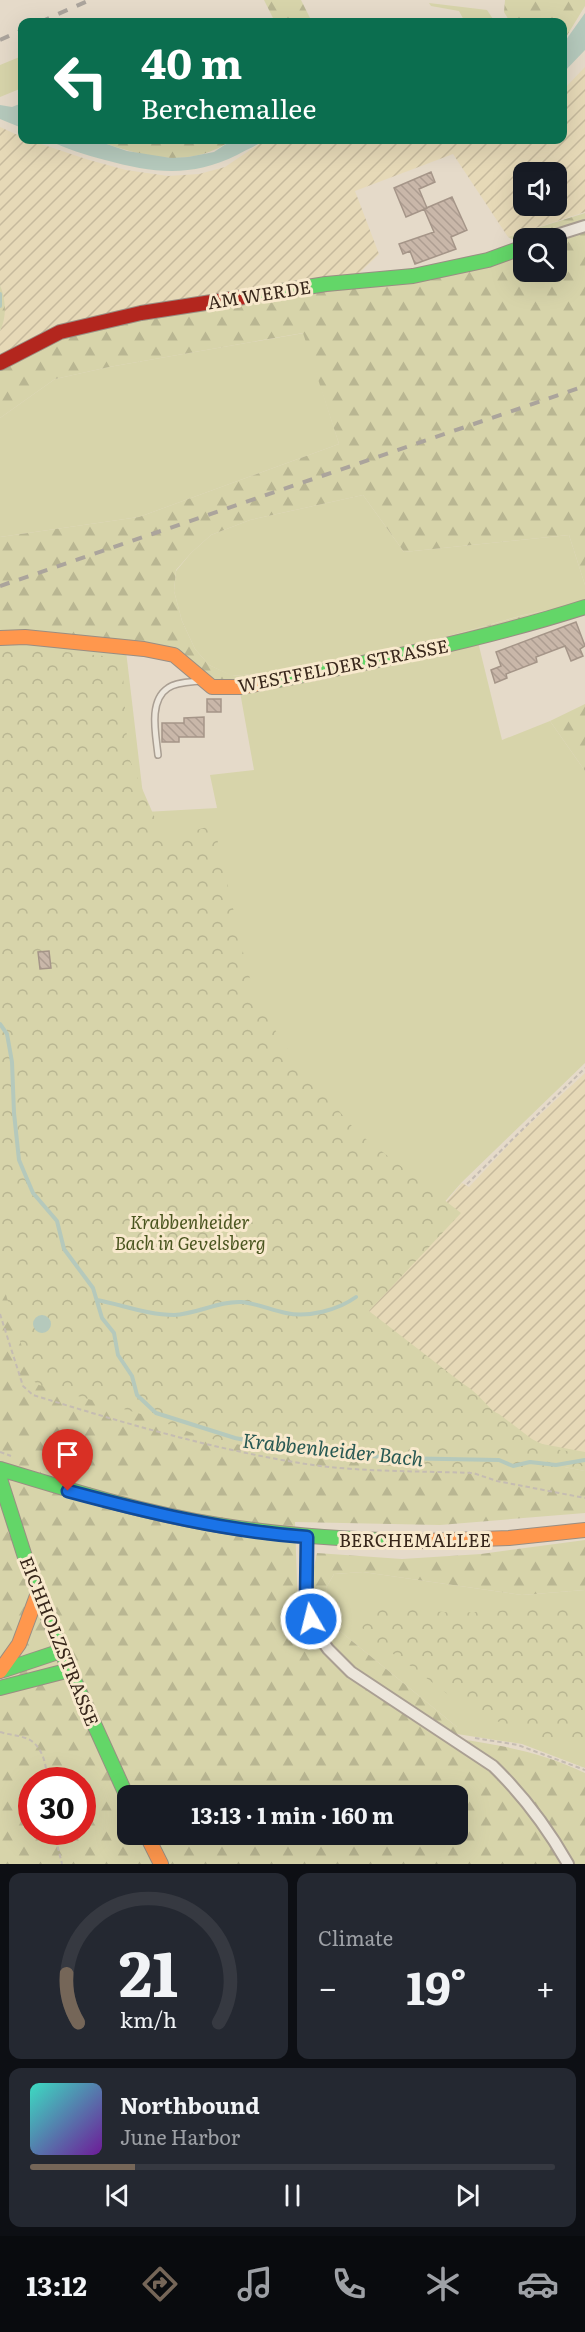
<!DOCTYPE html>
<meta charset="utf-8">
<style>
body{margin:0;font-family:Literata,serif;background:#242831;color:#f1f3f6;height:100vh;display:flex;flex-direction:column;font-size:22px;white-space:nowrap}
*{box-sizing:border-box;margin:0}
p{font-size:20px;color:#9ea1a6}
.icon{flex:none;width:33px;height:33px;fill:none;stroke:currentColor;stroke-width:2;stroke-linecap:round;stroke-linejoin:round}
.map{position:relative;height:1864px;overflow:hidden}
.sheet{display:flex;flex-direction:column;gap:9px;padding:9px;background:#0d0f14;flex:1}
.sheet>*{flex:none}
.guide{position:absolute;left:18px;top:18px;width:549px;height:126px;border-radius:12px;box-shadow:0 6px 24px #0002;background:#0b6e4f;color:#fff;overflow:hidden}
.fabs{position:absolute;left:513px;top:162px;display:grid;gap:12px}
.fabs a{display:grid;place-items:center;width:54px;height:54px;border-radius:12px;background:#171b24;box-shadow:0 6px 24px #0002;font-size:30px}
.speed{position:absolute;left:18px;top:1767px;display:flex;gap:12px;font-size:30px;font-weight:700;text-align:center}
.speed>*{display:grid;place-content:center;width:78px;height:78px;border-radius:50%;background:#171b24;box-shadow:0 6px 24px #0002;line-height:1}
.speed .limit{border:9px solid #d22;background:#fff;color:#111}
.pin{position:absolute;display:grid;place-items:center;width:51px;height:51px;color:#fff;margin:-62px -26px;border-radius:50% 50% 50% 0;rotate:-45deg;box-shadow:0 0 6px #0007}
.pin .icon{rotate:45deg}
.me{position:absolute;width:66px;margin:-33px;rotate:352deg;stroke-linejoin:round;filter:drop-shadow(0 0 4px #0008)}
.turn{display:flex;align-items:center;gap:21px;height:126px;padding:0 24px;font-size:27px}
.turn .icon{width:78px;height:78px;stroke-width:2.5}
.turn b{display:block;font-size:42px;line-height:51px}
.big{font-size:45px;font-weight:700;line-height:1.1}
.sheet .tile{flex:1;display:flex;flex-direction:column;justify-content:center;gap:9px;min-width:0;padding:0 21px;border-radius:12px;background:#242831}
.sheet .dial{align-items:center;gap:0}
.dial svg{height:156px;overflow:visible;fill:none;stroke:#363941;stroke-width:7;stroke-linecap:round;text-anchor:middle}
.dial text{fill:#f1f3f6;stroke:none}
.song{display:flex;align-items:center;gap:18px}
.cover{width:72px;height:72px;border-radius:9px;background:linear-gradient(135deg,hsl(170 70% 55%),hsl(280 70% 35%))}
.played{height:6px;border-radius:3px;background:linear-gradient(90deg,#756658 20%,#363941 20%)}
.keys{display:flex;justify-content:space-around;direction:ltr}
.heat{display:flex;justify-content:space-between;align-items:center;font-size:33px;direction:ltr}
.sheet .tiles{flex:1;display:grid;gap:9px;grid-template-columns:1fr 1fr}
.tile:last-child{grid-column:span 2}
.trip{position:absolute;left:117px;top:1785px;width:351px;height:60px;border-radius:12px;background:#171b24;box-shadow:0 6px 24px #0002;font-weight:700;line-height:60px;text-align:center}
.tab-bar{display:flex;height:96px;justify-content:space-around;align-items:center;background:#090b0e;color:#9ea1a6}
.tab-bar .icon{width:42px;height:42px}
.tab-bar .current{color:#756658}
.tab-bar b{font-size:27px;color:#f1f3f6}
.map>svg:first-child{display:block}
.farmland{fill:url(#farmland-furrows);fill-rule:evenodd}
.grass{fill:#d7d4aa}
.forest{fill:url(#forest-firs);fill-rule:evenodd}
.park{fill:url(#park-crowns)}
.water{fill:#b5c9bc}
.lines{fill:none;stroke-linecap:round;stroke-linejoin:round}
.stream{stroke:#b5c9bc;stroke-width:4}
.building{fill:url(#building-back-hatch);stroke:#a59588;stroke-width:1.5}
.lane-casing{stroke:#aa9f93;stroke-width:8}
.street-casing{stroke:#aa9f93;stroke-width:14}
.fast-casing{stroke:#998e83;stroke-width:16}
.slow-casing{stroke:#998e83;stroke-width:16}
.jam-casing{stroke:#998e83;stroke-width:16}
.path{stroke:#c5bcb2;stroke-width:2;stroke-dasharray:4.5 3;stroke-linecap:butt}
.lane{stroke:#ece6db;stroke-width:5}
.street{stroke:#ece6db;stroke-width:10}
.fast{stroke:#63d668;stroke-width:14}
.slow{stroke:#ff974d;stroke-width:14}
.jam{stroke:#b3261e;stroke-width:14}
.rail{stroke:#aba49c;stroke-width:4;stroke-dasharray:10 10;stroke-linecap:butt}
.route-casing{stroke:#114b97;stroke-width:15}
.route{stroke:#1a73e8;stroke-width:10}
.labels{text-anchor:middle;dominant-baseline:central;stroke-width:6;stroke-linejoin:round;paint-order:stroke}
.street-label{font-size:18px;fill:#38271b;stroke:#f8e9cd}
.park-label{font-size:18px;font-style:italic;fill:#4b5620;stroke:#f8e9cd}
.water-label{font-size:20px;font-style:italic;fill:#295953;stroke:#f8e9cd}
</style>
<div class="map">
<svg width="585" height="1864" viewBox="0 0 585 1864">
<defs>
<pattern id="farmland-furrows" width="10" height="10" patternUnits="userSpaceOnUse" patternTransform="scale(1.5)"><rect width="10" height="10" fill="#e6d9b7"/><path d="M-1 1l2-2M0 10L10 0M9 11l2-2" fill="none" stroke="#c6ba9d"/></pattern>
<pattern id="forest-firs" width="22" height="20" patternUnits="userSpaceOnUse" patternTransform="scale(1.5)"><rect width="22" height="20" fill="#d7d4aa"/><path d="M5 1l3.5 6h-7zM16 11l3.5 6h-7z" fill="#b9b692"/></pattern>
<pattern id="park-crowns" width="20" height="18" patternUnits="userSpaceOnUse" patternTransform="scale(1.5)"><rect width="20" height="18" fill="#d7d4aa"/><path d="M2 6a3 3 0 1 1 6 0M12 15a3 3 0 1 1 6 0" fill="none" stroke="#b9b692"/></pattern>
<pattern id="building-back-hatch" width="6" height="6" patternUnits="userSpaceOnUse" patternTransform="scale(1.5)"><rect width="6" height="6" fill="#c9b7a9"/><path d="M-1 5l2 2M0 0l6 6M5-1l2 2" fill="none" stroke="#ad9d91"/></pattern>
</defs>
<rect width="100%" height="100%" fill="#e5dac9"/>
<!-- farmland -->
<path class="farmland" d="M585 67V212L508 237 453 154 355 191 379 254 354 278 0 360V331L4 318V304L0 285V127L22 137V140H29L89 160 126 170 168 176 199 174 225 167 265 140H562L563 90ZM524 172H556V206H524Z
M585 1073V1452L583 1453 537 1443 486 1408 356 1309 462 1183 469 1187 518 1135Z"/>
<!-- grass -->
<path class="grass" d="M429 3 487 10 495 22H465L459 11 431 6Z
M22 56V88L0 97V65Z
M304 333 339 444 139 517 0 537V418L55 379 109 367Z
M363 495 404 552 569 535 585 585V603L523 615 428 642 293 670 232 676 209 665 195 649 182 621 174 591 176 571 191 553 211 535 250 520Z
M25 639 126 651 145 812 217 808 210 775 254 770 240 692 381 666 478 642 502 740 550 721 585 771V1063L462 1182 407 1245 355 1308 348 1329 387 1363 433 1391 486 1408 499 1414 537 1443 585 1452V1471L513 1457 394 1452 325 1445 229 1426 163 1408 104 1304 68 1218 26 1165 33 1113 0 956V640Z
M363 1572 522 1595 585 1590V1768L522 1744 457 1734V1727L341 1632 328 1608 326 1588 334 1574Z"/>
<!-- forest -->
<path class="forest" d="M264 0H301L312 22H275Z
M505 0H585V6L563 42 562 22H510L504 12Z
M95 140H232C186 171 143 156 95 140Z
M585 213V585L569 535 404 552 363 495 250 520 211 535 191 553 176 570 174 591 182 621 195 649 209 665 233 676 293 670 428 642 524 615 585 603 460 640 253 682 220 681 212 678 178 654 0 635V537L139 517 339 444 303 333 109 367 55 379 0 418V365L87 328 413 278 518 242 508 237ZM524 238H556V272H524Z
M0 285C6 299 7 317 0 331Z
M585 704V771L550 721Z
M0 956 513 1457 585 1471V1513L440 1525 295 1522 298 1609 315 1618 311 1582 317 1553 402 1559 481 1554 585 1540V1590L522 1595 363 1572 334 1574 326 1588 328 1608 341 1632 457 1727 458 1739C502 1745 544 1753 585 1773V1864H0ZM32 1780H82V1832H32ZM128 1796H458V1834H128Z"/>
<!-- park -->
<path class="park" d="M9 646 122 658 128 756 164 839 214 825 246 965 256 998 268 1019 292 1056 357 1132 461 1213 369 1311 462 1383C479 1393 488 1408 503 1420 527 1439 555 1454 585 1452V1466L539 1468H476L389 1464 288 1455 203 1437 141 1414 39 1385 32 1380 0 1275V648Z
M368 1606 457 1613 585 1606V1750L525 1734 462 1705 404 1661 366 1636 361 1625V1613L363 1608Z"/>
<!-- water -->
<path class="water" d="M585 13V50L563 73V44Z
M22 103V128L0 119V105L12 107Z
M48 140H95L127 151 171 158 188 157 214 152 232 140H265C256 146 246 150 237 155 191 178 153 173 105 160 85 155 67 149 48 140Z
M33 1324a9 9 0 1 1 18 0a9 9 0 1 1-18 0Z"/>
<g class="lines">
<!-- stream -->
<path class="stream" d="M0 294V306
M0 1024 7 1034 12 1062 14 1113 19 1160 33 1193 57 1221 64 1249 93 1288 102 1318 114 1333 118 1355 132 1376 137 1395 156 1413 235 1438 280 1447 392 1458 499 1460 513 1466 530 1462 556 1465 585 1460
M97 1300C123 1305 148 1315 174 1315 197 1314 218 1301 241 1302 256 1303 271 1310 286 1313 308 1318 338 1310 356 1297"/>
</g>
<!-- building -->
<path class="building" d="M431 172 435 182 419 189 427 208 406 217 394 188Z
M452 197 467 230 451 237 456 249 415 264 410 251 403 254 399 244 434 232 424 209Z
M576 622 585 646 580 649 583 656 571 661 565 646 536 657 537 662 506 674 507 678 495 683 491 670 501 666 496 652Z
M207 699H221V712H207Z
M204 717V737H179V742H162V723H184V718Z
M49 951 51 968 40 969 38 952Z"/>
<g class="lines">
<defs>
<path id="lane" d="M158 755C156 735 148 701 168 688 176 682 191 682 200 681"/>
<path id="street" d="M547 238 585 226
M307 1537V1608L315 1630 328 1649 351 1672 493 1766C524 1796 547 1827 568 1864"/>
<path id="fast" d="M244 297 326 284 413 276 488 260 524 247
M262 683C371 662 479 641 585 607
M0 1469C72 1491 144 1513 218 1525 286 1536 355 1540 424 1541
M0 1479 25 1557 61 1651 128 1799
M4 1670 61 1651
M0 1688 70 1670"/>
<path id="slow" d="M0 638 25 637 144 649 174 655 212 687H241L262 683
M424 1541 509 1538 585 1530
M0 1671 19 1644 38 1593
M146 1834 161 1864"/>
<path id="jam" d="M0 363 60 332 141 313 244 297"/>
</defs>
<!-- lane casing -->
<use href="#lane" class="lane-casing"/>
<!-- street casing -->
<use href="#street" class="street-casing"/>
<!-- fast casing -->
<use href="#fast" class="fast-casing"/>
<!-- slow casing -->
<use href="#slow" class="slow-casing"/>
<!-- jam casing -->
<use href="#jam" class="jam-casing"/>
<!-- path -->
<path class="path" d="M467 1184 585 1068
M0 1314 23 1386 33 1395C124 1423 218 1451 313 1465 363 1472 422 1471 473 1473L497 1481 585 1498
M0 1452 11 1456
M0 1732C9 1735 19 1735 28 1739 42 1745 48 1767 46 1780
M475 1738 518 1745 585 1770
M54 1832 62 1864"/>
<!-- lane -->
<use href="#lane" class="lane"/>
<!-- street -->
<use href="#street" class="street"/>
<!-- fast -->
<use href="#fast" class="fast"/>
<!-- slow -->
<use href="#slow" class="slow"/>
<!-- jam -->
<use href="#jam" class="jam"/>
<!-- rail -->
<path class="rail" d="M40 22 90 0
M0 40 22 30
M0 586 585 386"/>
</g>
<g class="lines">
<defs>
<path id="route" d="M68 1491C146 1512 225 1531 307 1537L306 1608 311 1619"/>
</defs>
<!-- route casing -->
<use href="#route" class="route-casing"/>
<!-- route -->
<use href="#route" class="route"/>
</g>
<g class="labels">
<!-- street labels -->
<g class="street-label">
<text transform="translate(259 294) rotate(-9)">AM WERDE</text>
<text transform="translate(343 665) rotate(-11)">WESTFELDER STRASSE</text>
<text x="415" y="1539">BERCHEMALLEE</text>
<text transform="translate(60 1641) rotate(68)">EICHHOLZSTRASSE</text>
</g>
<!-- park labels -->
<g class="park-label">
<text x="190" y="1221">Krabbenheider<tspan x="190" dy="21">Bach in Gevelsberg</tspan></text>
</g>
<!-- water labels -->
<g class="water-label">
<text transform="translate(333 1448) rotate(6)">Krabbenheider Bach</text>
</g>
</g>
</svg>
<div class="fabs">
<a><svg class="icon" aria-label="sound" viewBox="0 0 24 24"><path d="M4 9h4l5-4v14l-5-4H4zM17 9q2 3 0 6"/></svg></a>
<a><svg class="icon" aria-label="search" viewBox="0 0 24 24"><circle cx="10" cy="10" r="6"/><path d="M15 15l6 6"/></svg></a>
</div>
<div class="speed"><div class="limit">30</div></div>
<div class="pin" style="left:68px;top:1491px;background:#d93025"><svg class="icon" aria-label="arrive" viewBox="0 0 24 24"><path d="M6 21V4h12l-3 4 3 4H6"/></svg></div>
<svg class="me" style="left:311px;top:1619px" viewBox="-20 -20 40 40"><circle r="17" fill="#1a73e8" stroke="#fff" stroke-width="3"/><path d="M0-11L8 9 0 5-8 9z" fill="#fff"/></svg>
<div class="trip">13:13 · 1 min · 160 m</div>
<div class="guide">
<div class="turn"><svg class="icon" aria-label="left" viewBox="0 0 24 24"><path d="M17 20v-9H6M10 6l-5 5 5 5"/></svg><div><b>40 m</b>Berchemallee</div></div>
</div>
</div>
<section class="sheet">
<div class="tiles">
<div class="tile dial"><svg viewBox="0 0 100 80">
<path d="M14 69A42 42 0 1 1 86 69"/>
<path d="M14 69A42 42 0 0 1 8 44" stroke="#756658"/>
<text x="50" y="56" font-size="32" font-weight="700">21</text>
<text x="50" y="72" font-size="11">km/h</text>
</svg></div>
<div class="tile"><p>Climate</p>
<div class="heat"><a>−</a><b class="big">19°</b><a>+</a></div>
</div>
<div class="tile">
<div class="song"><i class="cover"></i><div><b>Northbound</b><p>June Harbor</p></div></div>
<div class="played"></div>
<div class="keys"><svg class="icon" aria-label="previous" viewBox="0 0 24 24"><path d="M18 5L8 12l10 7zM5 5v14"/></svg><svg class="icon" aria-label="pause" viewBox="0 0 24 24"><path d="M8 5v14M16 5v14"/></svg><svg class="icon" aria-label="next" viewBox="0 0 24 24"><path d="M6 5l10 7-10 7zM19 5v14"/></svg></div>
</div>
</div>
</section>
<nav class="tab-bar">
<b>13:12</b>
<svg class="icon current" aria-label="directions" viewBox="0 0 24 24"><path d="M12 3l9 9-9 9-9-9zM9 14v-3h6M13 9l2 2-2 2"/></svg>
<svg class="icon" aria-label="music" viewBox="0 0 24 24"><path d="M9 18V5l10-2v13"/><circle cx="6" cy="18" r="3"/><circle cx="16" cy="16" r="3"/></svg>
<svg class="icon" aria-label="phone" viewBox="0 0 24 24"><path d="M5 4h4l2 5-3 2q2 4 5 5l2-3 5 2v4C11 20 4 13 5 4z"/></svg>
<svg class="icon" aria-label="climate" viewBox="0 0 24 24"><path d="M12 3v18M4 7l16 10M4 17L20 7"/></svg>
<svg class="icon" aria-label="car" viewBox="0 0 24 24"><path d="M5 17H2v-5l4-1 3-4h7l3 4 3 1v5h-3M9 17h6M6 11h13"/><circle cx="7" cy="17" r="2"/><circle cx="17" cy="17" r="2"/></svg>
</nav>
